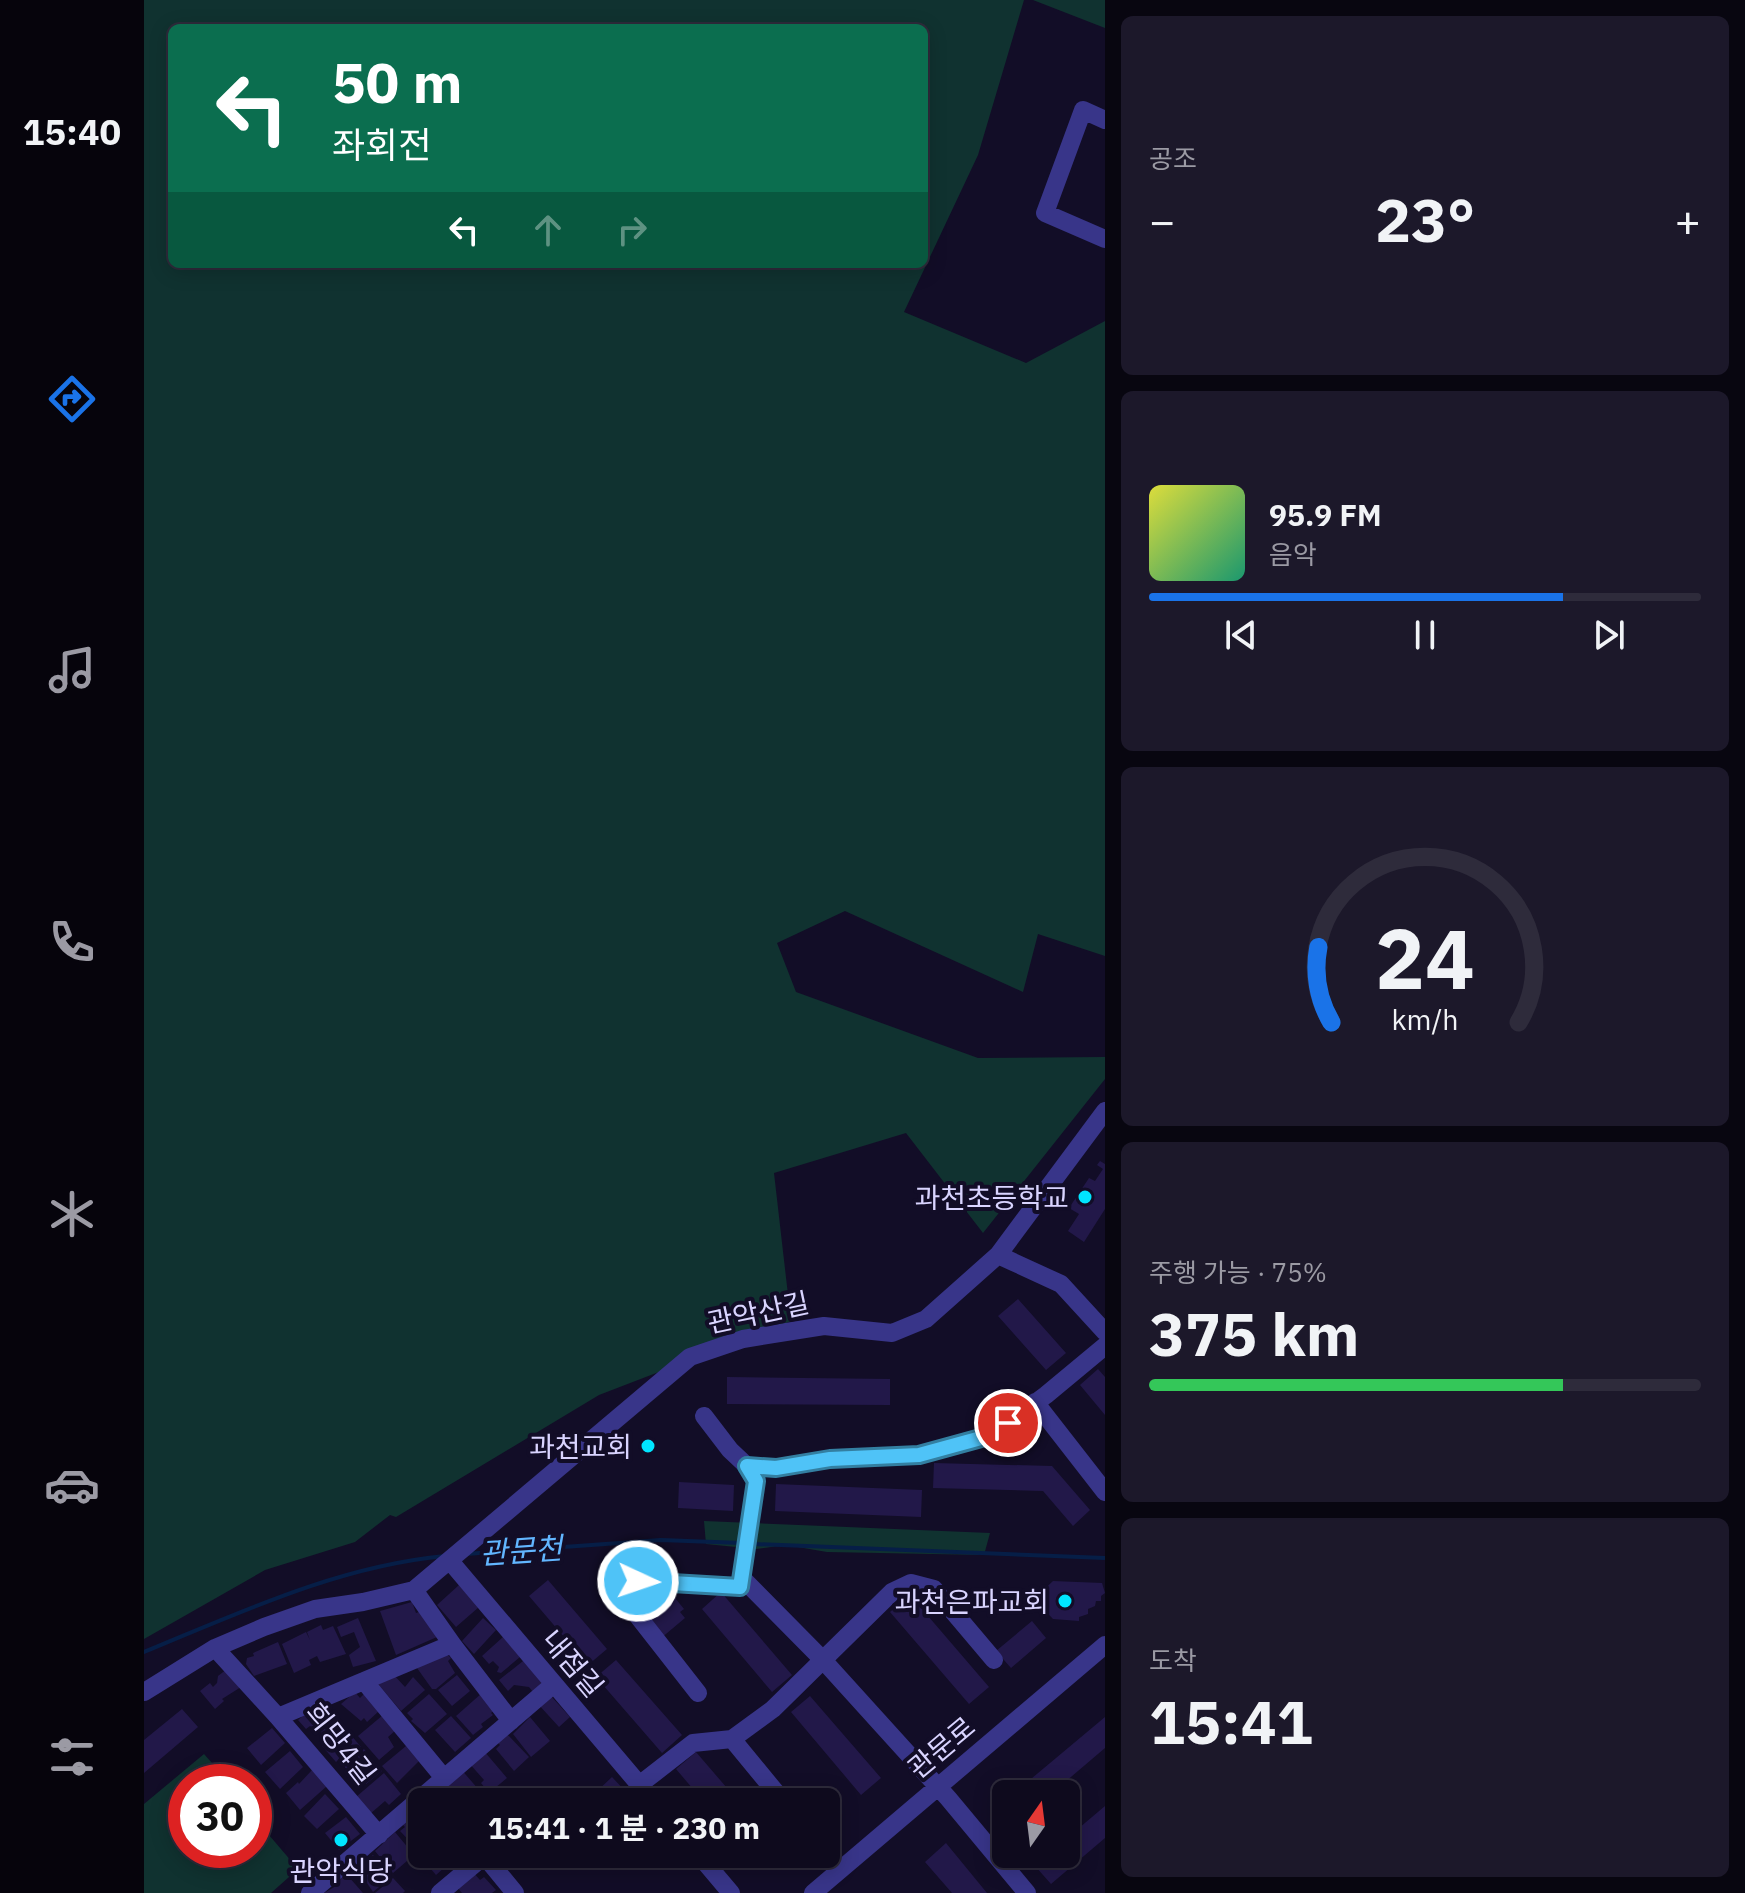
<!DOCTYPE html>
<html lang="ko">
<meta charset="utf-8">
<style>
body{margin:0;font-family:"IBM Plex Sans","Noto Sans KR",sans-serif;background:#1c182a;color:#f1f3f6;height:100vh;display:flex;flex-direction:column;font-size:30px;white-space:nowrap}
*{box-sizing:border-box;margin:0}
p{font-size:26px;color:#9b9aa4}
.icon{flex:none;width:44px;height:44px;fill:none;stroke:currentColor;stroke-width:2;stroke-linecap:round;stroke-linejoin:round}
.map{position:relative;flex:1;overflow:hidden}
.sheet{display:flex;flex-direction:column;gap:16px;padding:16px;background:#080610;width:640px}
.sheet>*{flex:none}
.top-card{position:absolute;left:24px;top:24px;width:760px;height:244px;border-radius:12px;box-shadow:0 4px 20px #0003,0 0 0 2px #2e2b3b;background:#0b6e4f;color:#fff;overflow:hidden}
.needle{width:52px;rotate:14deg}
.controls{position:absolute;left:848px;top:1780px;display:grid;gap:16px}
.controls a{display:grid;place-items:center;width:88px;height:88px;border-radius:12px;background:#0e0a1d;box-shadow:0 4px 20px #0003,0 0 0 2px #2e2b3b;font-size:40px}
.speed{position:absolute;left:24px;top:1764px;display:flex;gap:16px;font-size:40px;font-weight:700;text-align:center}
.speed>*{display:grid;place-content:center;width:104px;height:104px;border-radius:50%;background:#0e0a1d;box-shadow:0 4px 20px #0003,0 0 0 2px #2e2b3b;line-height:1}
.speed .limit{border:12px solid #d22;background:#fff;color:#111}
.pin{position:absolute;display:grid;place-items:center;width:68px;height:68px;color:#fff;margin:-34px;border:4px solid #fff;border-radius:50%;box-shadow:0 2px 8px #0007}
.me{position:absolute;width:88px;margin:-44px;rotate:93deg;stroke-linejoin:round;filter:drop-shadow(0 0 6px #0008)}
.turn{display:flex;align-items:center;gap:28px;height:168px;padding:0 32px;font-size:36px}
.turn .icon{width:104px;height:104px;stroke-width:2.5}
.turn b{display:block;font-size:56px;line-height:68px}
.lanes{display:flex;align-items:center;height:76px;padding:0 32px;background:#0003;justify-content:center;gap:40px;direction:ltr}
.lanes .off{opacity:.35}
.big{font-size:60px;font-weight:700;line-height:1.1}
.sheet .tile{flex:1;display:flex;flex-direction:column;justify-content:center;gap:12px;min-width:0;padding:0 28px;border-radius:12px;background:#1c182a}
.sheet .dial{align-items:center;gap:0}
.dial svg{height:208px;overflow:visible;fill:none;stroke:#2e2b3b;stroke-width:7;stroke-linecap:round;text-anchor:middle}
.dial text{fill:#f1f3f6;stroke:none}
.song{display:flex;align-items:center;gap:24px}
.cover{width:96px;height:96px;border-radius:12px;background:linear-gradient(135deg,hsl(60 70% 55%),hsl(160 70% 35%))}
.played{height:8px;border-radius:4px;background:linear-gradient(90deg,#1a73e8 75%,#2e2b3b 75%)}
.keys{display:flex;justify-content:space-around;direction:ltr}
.heat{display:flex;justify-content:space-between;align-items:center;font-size:44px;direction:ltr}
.charge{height:12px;border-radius:6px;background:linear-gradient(90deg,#34c759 75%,#2e2b3b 0)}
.trip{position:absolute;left:264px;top:1788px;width:432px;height:80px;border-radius:12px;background:#0e0a1d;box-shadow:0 4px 20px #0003,0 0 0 2px #2e2b3b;font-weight:700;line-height:80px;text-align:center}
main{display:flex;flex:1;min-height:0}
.menu{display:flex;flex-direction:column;width:144px;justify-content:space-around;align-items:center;background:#06040c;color:#9b9aa4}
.menu .icon{width:56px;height:56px}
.menu .active{color:#1a73e8}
.menu b{font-size:36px;color:#f1f3f6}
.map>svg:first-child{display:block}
.green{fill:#103230;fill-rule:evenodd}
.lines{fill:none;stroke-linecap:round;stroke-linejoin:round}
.stream{stroke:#061e47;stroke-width:4}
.building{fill:#221849}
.minor{stroke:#383589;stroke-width:18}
.route-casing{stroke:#337fa1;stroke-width:20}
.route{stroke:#4fc3f7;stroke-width:14}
.poi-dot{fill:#00e5ff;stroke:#120d27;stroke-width:3}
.labels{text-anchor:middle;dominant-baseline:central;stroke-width:8;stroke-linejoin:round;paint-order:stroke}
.poi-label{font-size:28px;fill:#d9d4ff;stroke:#120d27;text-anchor:end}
.street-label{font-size:28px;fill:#d9d4ff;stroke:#120d27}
.water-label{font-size:30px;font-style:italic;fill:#62b6ff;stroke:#120d27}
</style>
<main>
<nav class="menu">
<b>15:40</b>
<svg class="icon active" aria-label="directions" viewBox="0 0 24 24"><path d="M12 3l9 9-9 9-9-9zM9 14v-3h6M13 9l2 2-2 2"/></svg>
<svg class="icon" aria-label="music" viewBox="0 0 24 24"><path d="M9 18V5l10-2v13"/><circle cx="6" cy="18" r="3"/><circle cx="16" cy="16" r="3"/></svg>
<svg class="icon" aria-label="phone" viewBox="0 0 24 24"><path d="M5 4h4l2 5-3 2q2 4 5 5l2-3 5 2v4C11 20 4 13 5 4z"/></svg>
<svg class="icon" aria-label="climate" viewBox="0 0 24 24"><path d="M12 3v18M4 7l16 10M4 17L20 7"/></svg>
<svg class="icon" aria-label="car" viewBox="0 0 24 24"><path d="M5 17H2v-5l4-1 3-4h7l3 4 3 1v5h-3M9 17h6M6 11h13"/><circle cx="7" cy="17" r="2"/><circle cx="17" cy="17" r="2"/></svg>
<svg class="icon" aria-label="filters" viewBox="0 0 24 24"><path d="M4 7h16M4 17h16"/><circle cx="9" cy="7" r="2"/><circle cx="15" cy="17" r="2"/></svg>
</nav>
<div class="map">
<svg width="961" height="1893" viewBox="0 0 961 1893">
<rect width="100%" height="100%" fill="#120d27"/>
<!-- green -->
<path class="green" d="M0 0H880L834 155 760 312 882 363 961 321V956L894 934 879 992 701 911 633 943 652 992 834 1058 961 1057V1079L839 1233 762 1133 630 1173 647 1321 455 1395 252 1517 246 1515 211 1542 121 1570 0 1639ZM28 28H780V264H28Z
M889 0H961V28Z
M560 1521 846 1533 840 1555 683 1552 642 1545 612 1549 562 1544Z
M60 1754 85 1782H42V1850H110V1810L125 1835 154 1869 127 1893H0V1804Z"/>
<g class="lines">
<!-- stream -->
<path class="stream" d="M609 1544 961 1558
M322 1554 517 1540 597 1543
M0 1652C97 1612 195 1566 301 1556"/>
</g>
<!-- building -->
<path class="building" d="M956 1161 961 1164V1209L940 1242 924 1231 935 1214 925 1208 945 1178 951 1181 959 1169 953 1165Z
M874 1299 922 1353 902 1370 854 1316Z
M954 1369 961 1377V1415L936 1385Z
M583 1377 746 1379V1405L583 1404Z
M790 1463 908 1466 946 1510 929 1526 899 1491 789 1488Z
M535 1482 590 1485 589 1511 534 1508Z
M632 1484 778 1490 777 1517 631 1511Z
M404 1580 463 1649 444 1665 385 1596Z
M909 1581 958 1583 961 1593 957 1596V1601H952L951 1606 944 1609V1614L935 1617V1621L909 1619 890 1599Z
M315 1585 335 1607 312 1627 293 1605Z
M504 1587 516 1602 527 1593 540 1609 536 1612 541 1618 516 1639 490 1598Z
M577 1592 648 1675 628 1692 558 1609Z
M766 1595 845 1687 825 1704 746 1612Z
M268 1602 272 1613 278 1611 293 1637 252 1655 236 1611Z
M214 1618 232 1661 209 1667 205 1655 216 1647 210 1632 197 1637 193 1627Z
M339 1618 352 1630 330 1654 318 1641Z
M888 1621 902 1638 867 1668 852 1651Z
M177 1625 179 1630 189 1626 202 1654 176 1662 173 1656 165 1660 167 1665 150 1673 138 1644 162 1632 166 1640 163 1632Z
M359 1637 376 1657 357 1673 353 1672 355 1667 349 1661 345 1664 338 1656Z
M134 1642 143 1664 110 1676 102 1664 103 1658 110 1656 109 1653Z
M301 1652 307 1658 304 1661 311 1673 292 1689H288L273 1668Z
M472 1660 538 1735 518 1753 452 1677Z
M379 1661 400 1683 389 1692 385 1687 370 1685 364 1691 355 1680Z
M83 1669 97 1687 78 1699 80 1701 71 1709 56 1691 66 1683 69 1687 73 1683 74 1676Z
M250 1675 261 1687 269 1677 281 1690 257 1711 234 1684Z
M313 1675 326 1691 308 1706 294 1690Z
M211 1692 216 1698 220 1694 235 1711 223 1722 220 1718 217 1721 197 1704Z
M338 1693 352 1709 347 1713 349 1715 337 1724 339 1727 329 1735 312 1716Z
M285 1694 303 1714 281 1733 267 1721 269 1719 263 1713Z
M405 1694 426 1717 415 1727 394 1704Z
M666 1696 737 1778 717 1795 647 1712Z
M177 1704 196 1725 183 1736 166 1726 162 1729 154 1720 168 1708 171 1711Z
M38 1709 54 1727 0 1773V1740Z
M239 1715 252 1730 244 1737 250 1747 235 1760 214 1736Z
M307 1716 327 1738 311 1752 291 1730Z
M386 1717 406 1741 387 1757 369 1734Z
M961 1717V1748L907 1794H869Z
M200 1727 217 1747 202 1759 197 1757 192 1762 178 1746Z
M128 1728 141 1743 117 1765 103 1748Z
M362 1733 385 1757 370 1771 352 1749 356 1745 353 1742Z
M262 1746 275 1761 253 1783 238 1766Z
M220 1749 238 1771 222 1784 213 1773 209 1777 200 1766Z
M146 1751 159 1767 136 1789 121 1772Z
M340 1751 363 1778 345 1793 337 1783 340 1780 325 1763Z
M552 1752 595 1802H560L532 1769Z
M316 1768 335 1790 326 1798 323 1794 317 1799 313 1795 308 1800 297 1786Z
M168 1770 183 1786 156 1810 142 1793 154 1782 155 1784Z
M240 1773 257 1794 245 1805 241 1801 226 1814 212 1797Z
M468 1777 483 1793 473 1802H435L431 1798 445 1786 451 1793Z
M181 1794 195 1809 173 1829 160 1816Z
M862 1800V1832L846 1813Z
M278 1806V1842L272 1848 256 1831 261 1827 258 1824Z
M961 1806V1838L907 1884 891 1866 904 1854H922V1839Z
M202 1817 216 1834 195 1850 181 1833Z
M251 1832 270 1855 249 1873 231 1851Z
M802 1843 843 1893H808L781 1862Z
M278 1851V1854H311L313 1856 302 1869 301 1867 292 1875 274 1854Z
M229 1855 247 1877 229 1892 213 1868Z
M329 1872 336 1880 340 1877 352 1890 348 1893H318L313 1887Z
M198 1873 202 1877 204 1876 219 1893H180L192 1886 189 1881Z
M249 1878 261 1891 259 1893H231Z"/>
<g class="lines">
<!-- minor -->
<path class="minor" d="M961 120 939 110 901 213 961 239
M854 1255 917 1284 961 1332
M891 1402 961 1492
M603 1466 632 1468 686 1459 775 1455 837 1438 864 1423 902 1395 961 1346
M306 1561 510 1802
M597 1577 679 1660 804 1798 883 1893
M270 1590 308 1644
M71 1648 134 1717
M220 1681 300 1778
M0 1692 71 1648 120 1627 171 1609 219 1602 270 1590 546 1357 599 1339 680 1326 748 1333 782 1319 854 1255 961 1111
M554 1693 475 1592 494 1581 596 1587 612 1481 603 1466 586 1450 560 1416
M588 1739 639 1801
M495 1785 549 1743 588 1739 629 1709 748 1592 767 1583 790 1589 850 1660
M235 1835 134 1717 308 1644 367 1721
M339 1854 371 1893
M554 1854 587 1893
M166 1893 410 1684
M296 1893 340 1856
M669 1893 961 1645"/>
</g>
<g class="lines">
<defs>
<path id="route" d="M494 1581 596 1587 612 1481 603 1466 632 1468 686 1459 775 1455 837 1438 864 1423"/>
</defs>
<!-- route casing -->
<use href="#route" class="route-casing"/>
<!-- route -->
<use href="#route" class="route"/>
</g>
<!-- markers -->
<g class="poi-dot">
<circle cx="941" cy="1197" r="8"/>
<circle cx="504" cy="1446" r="8"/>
<circle cx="921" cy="1601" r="8"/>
<circle cx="197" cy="1840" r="8"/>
</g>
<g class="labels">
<!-- poi labels -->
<g class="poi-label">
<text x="925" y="1197">과천초등학교</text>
<text x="488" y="1446">과천교회</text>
<text x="905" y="1601">과천은파교회</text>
<text x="197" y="1870" text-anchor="middle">관악식당</text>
</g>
<!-- street labels -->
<g class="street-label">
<text transform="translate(614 1312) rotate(-12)">관악산길</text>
<text transform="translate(429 1663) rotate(50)">내점길</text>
<text transform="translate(197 1743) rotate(52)">희망4길</text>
<text transform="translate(797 1747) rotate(-40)">관문로</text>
</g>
<!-- water labels -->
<g class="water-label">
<text transform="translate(377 1550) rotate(-4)">관문천</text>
</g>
</g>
</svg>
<div class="controls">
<a><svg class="needle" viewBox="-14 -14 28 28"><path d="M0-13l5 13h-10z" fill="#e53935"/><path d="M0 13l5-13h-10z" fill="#9b9aa4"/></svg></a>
</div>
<div class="speed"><div class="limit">30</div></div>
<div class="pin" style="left:864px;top:1423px;background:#d93025"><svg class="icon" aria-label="arrive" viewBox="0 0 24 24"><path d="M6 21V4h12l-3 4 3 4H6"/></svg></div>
<svg class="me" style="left:494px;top:1581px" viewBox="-20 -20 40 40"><circle r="17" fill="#4fc3f7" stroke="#fff" stroke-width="3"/><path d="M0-11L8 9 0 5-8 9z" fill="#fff"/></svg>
<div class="trip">15:41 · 1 분 · 230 m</div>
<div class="top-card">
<div class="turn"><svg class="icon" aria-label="left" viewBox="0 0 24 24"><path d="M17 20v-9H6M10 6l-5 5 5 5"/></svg><div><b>50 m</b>좌회전</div></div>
<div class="lanes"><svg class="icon" aria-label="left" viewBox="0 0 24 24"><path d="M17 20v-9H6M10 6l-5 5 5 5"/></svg><svg class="icon off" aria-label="ahead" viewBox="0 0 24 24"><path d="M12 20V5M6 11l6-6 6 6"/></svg><svg class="icon off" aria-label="right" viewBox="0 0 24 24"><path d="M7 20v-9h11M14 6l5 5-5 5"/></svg></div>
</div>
</div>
<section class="sheet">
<div class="tile"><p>공조</p>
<div class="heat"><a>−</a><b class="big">23°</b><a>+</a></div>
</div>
<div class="tile">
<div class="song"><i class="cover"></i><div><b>95.9 FM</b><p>음악</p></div></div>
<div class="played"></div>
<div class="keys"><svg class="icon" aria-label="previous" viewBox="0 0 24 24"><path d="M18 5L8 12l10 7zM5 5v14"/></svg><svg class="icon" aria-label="pause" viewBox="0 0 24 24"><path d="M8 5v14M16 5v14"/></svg><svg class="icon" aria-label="next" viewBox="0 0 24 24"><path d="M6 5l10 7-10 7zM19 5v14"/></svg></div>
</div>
<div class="tile dial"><svg viewBox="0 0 100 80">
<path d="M14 69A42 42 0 1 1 86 69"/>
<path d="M14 69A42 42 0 0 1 9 40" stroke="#1a73e8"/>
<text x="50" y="56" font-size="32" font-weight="700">24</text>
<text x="50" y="72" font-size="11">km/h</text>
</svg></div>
<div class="tile"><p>주행 가능 · 75%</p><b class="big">375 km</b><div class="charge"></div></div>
<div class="tile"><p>도착</p><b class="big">15:41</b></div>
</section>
</main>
